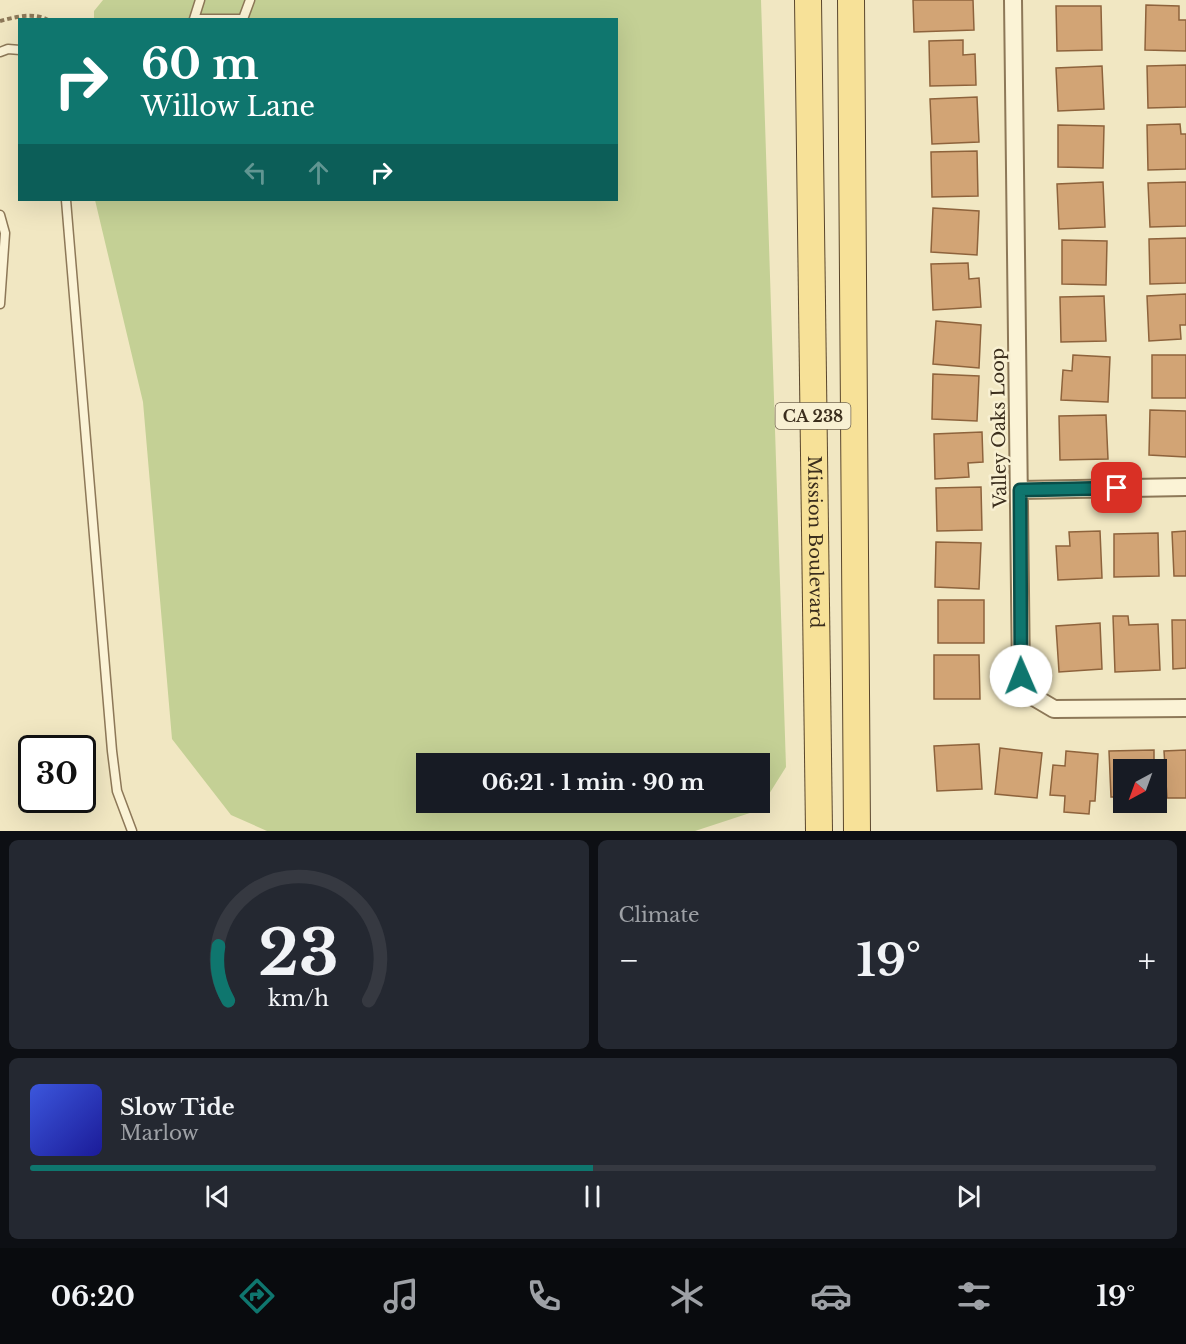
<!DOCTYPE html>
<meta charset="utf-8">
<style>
body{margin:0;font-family:"Libre Baskerville",serif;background:#242831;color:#f1f3f6;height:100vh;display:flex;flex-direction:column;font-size:22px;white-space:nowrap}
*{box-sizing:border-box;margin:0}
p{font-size:20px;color:#9ea1a6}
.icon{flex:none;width:33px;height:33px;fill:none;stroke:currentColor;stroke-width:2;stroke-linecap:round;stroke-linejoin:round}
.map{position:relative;height:831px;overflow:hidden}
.side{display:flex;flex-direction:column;gap:9px;padding:9px;background:#0d0f14;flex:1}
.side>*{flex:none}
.guide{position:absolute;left:18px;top:18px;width:600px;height:183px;border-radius:0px;box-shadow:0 6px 24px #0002;background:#0f766e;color:#fff;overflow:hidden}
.needle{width:39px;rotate:221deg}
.fabs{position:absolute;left:1113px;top:759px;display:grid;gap:12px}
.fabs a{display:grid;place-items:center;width:54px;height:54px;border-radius:0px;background:#171b24;box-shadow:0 6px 24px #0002;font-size:30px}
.speed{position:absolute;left:18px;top:735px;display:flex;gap:12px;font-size:30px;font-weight:700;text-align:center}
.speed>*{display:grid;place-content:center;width:78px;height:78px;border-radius:50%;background:#171b24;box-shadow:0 6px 24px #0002;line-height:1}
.speed .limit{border:3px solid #111;border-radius:9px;background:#fff;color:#111}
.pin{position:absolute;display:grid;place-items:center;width:51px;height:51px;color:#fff;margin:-26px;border-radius:12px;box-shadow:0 3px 9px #0006}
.me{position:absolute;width:66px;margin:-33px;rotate:359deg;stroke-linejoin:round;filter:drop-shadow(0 0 4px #0008)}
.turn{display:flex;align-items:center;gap:21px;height:126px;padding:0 24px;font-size:27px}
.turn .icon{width:78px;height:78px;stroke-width:2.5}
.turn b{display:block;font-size:42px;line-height:51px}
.lanes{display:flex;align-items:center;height:57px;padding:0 24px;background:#0003;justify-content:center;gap:30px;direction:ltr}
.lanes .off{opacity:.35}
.big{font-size:45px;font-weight:800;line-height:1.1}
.side .tile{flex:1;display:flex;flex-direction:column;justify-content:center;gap:9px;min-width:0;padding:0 21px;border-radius:9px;background:#242831}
.side .dial{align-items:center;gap:0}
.dial svg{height:156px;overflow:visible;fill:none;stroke:#363941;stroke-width:7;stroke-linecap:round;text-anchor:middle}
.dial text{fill:#f1f3f6;stroke:none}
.song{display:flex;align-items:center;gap:18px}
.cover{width:72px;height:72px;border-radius:9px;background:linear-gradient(135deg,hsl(230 70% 55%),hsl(240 70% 35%))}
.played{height:6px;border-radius:3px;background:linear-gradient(90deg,#0f766e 50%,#363941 50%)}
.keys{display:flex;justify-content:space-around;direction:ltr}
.heat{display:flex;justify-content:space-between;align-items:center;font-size:33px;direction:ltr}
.side .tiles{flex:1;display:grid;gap:9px;grid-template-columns:1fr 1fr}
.tile:last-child{grid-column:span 2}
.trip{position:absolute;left:416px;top:753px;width:354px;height:60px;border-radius:0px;background:#171b24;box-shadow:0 6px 24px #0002;font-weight:800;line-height:60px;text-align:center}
.tab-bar{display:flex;height:96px;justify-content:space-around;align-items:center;background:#090b0e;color:#9ea1a6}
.tab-bar .icon{width:42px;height:42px}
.tab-bar .active{color:#0f766e}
.tab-bar b{font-size:27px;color:#f1f3f6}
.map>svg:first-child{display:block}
.green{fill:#c4d095;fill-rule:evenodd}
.building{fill:#d2a475;stroke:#8e633c;stroke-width:1.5}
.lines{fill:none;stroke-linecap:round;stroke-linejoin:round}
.lane-casing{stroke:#8d7858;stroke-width:11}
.street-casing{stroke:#8d7858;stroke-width:20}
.primary-casing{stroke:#5a462c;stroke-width:28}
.path{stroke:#8d7858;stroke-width:4;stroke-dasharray:4.5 3;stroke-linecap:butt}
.lane{stroke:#fbf3d6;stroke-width:8}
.street{stroke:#fbf3d6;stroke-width:16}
.primary{stroke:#f7e198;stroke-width:26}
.route-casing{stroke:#0a4d48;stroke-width:15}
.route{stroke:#0f766e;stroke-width:10}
.labels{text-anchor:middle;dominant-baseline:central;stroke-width:5;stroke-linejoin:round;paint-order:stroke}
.shield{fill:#f8f0d2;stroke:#746853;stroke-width:1.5}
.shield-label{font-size:16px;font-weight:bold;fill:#3b2e1d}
.street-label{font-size:18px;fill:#3b2e1d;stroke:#f8f0d2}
</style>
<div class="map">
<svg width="1186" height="831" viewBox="0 0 1186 831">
<rect width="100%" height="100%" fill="#f1e7c2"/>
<!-- green -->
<path class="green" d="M103 0H761L786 767 759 810 695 831H267L231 815 172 739 143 402 95 200H616V20H94V11ZM426 764H759V802H426Z"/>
<!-- building -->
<path class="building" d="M913 0H973L974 30 914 32Z
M1146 5 1179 6V20H1186V51L1145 50Z
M1056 6H1101L1102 50 1057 51Z
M963 40V55L975 54 976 85 930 86 929 41Z
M1186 65V107L1148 108 1147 66Z
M1102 66 1104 109 1058 111 1056 68Z
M977 97 979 142 932 144 930 99Z
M1180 124 1181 134H1186V169L1148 170 1147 125Z
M1058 125 1104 126 1103 168 1058 167Z
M977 151 978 196 932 197 931 152Z
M1103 182 1105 227 1059 229 1057 184Z
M1186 182V226L1150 227 1148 183Z
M933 208 979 211 977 255 931 252Z
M1186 238V283L1150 284 1149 239Z
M1062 240 1107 241 1106 285 1062 284Z
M968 263 969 279 979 278 981 307 933 310 931 264Z
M1186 294V325H1180L1181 339 1149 341 1147 296Z
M1104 296 1106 341 1061 342 1060 297Z
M936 321 981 325 979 368 933 364Z
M1073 355 1110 357 1108 402 1061 400 1063 370 1072 371Z
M1152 355H1186V398H1152Z
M933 374 979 376 977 421 932 419Z
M1150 410 1186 411V457L1149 455Z
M1106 415 1108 459 1060 460 1059 416Z
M982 432 983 462 968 463 969 477 935 479 934 434Z
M981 487 982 530 937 531 936 488Z
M1100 531 1102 578 1058 580 1056 546H1070L1069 532Z
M1186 531V576H1174L1172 532Z
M1158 533 1159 576 1114 577V534Z
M936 542 981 543 979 589 935 587Z
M938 600H984V643H938Z
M1113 616H1128L1129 625 1158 624 1160 670 1115 672Z
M1172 620H1186V668L1173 669Z
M1100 623 1102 669 1059 672 1056 626Z
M934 655H979L980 699H934Z
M979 744 982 789 937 791 934 746Z
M1000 748 1042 753 1037 798 995 794Z
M1154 750V770H1124V797H1111L1109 751Z
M1186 750V798H1167L1164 751Z
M1066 751 1098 754 1095 801H1090L1089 814 1064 812 1065 796 1050 795 1053 765 1065 766Z"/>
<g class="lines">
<defs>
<path id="lane" d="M200 0 194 19H243L250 0
M0 52 8 49 20 50
M66 200 112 751 117 791 132 831
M0 215 5 233 0 304"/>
<path id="street" d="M1013 0 1021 676 1032 696 1054 709 1186 708
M1020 490 1186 487"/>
<g id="primary">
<path id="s1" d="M808 0 819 831"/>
<path d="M851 0 857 831"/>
</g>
</defs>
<!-- lane casing -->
<use href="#lane" class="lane-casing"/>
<!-- street casing -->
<use href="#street" class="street-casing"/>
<!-- primary casing -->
<use href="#primary" class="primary-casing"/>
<!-- path -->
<path class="path" d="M0 21C15 17 34 12 48 20"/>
<!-- lane -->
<use href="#lane" class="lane"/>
<!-- street -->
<use href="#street" class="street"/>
<!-- primary -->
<use href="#primary" class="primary"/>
</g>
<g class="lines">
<defs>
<path id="route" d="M1021 676 1020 490 1117 488"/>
</defs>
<!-- route casing -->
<use href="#route" class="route-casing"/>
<!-- route -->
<use href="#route" class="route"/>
</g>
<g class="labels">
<!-- shield labels -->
<rect class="shield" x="775.5" y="403" width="75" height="26" rx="4.5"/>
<g class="shield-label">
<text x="813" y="416">CA 238</text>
</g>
<!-- street labels -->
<g class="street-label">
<text transform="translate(999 428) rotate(-91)">Valley Oaks Loop</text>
<text stroke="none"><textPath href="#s1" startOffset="542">Mission Boulevard</textPath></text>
</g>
</g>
</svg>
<div class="fabs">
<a><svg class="needle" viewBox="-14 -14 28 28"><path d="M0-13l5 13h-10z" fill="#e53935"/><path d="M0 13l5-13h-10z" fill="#9ea1a6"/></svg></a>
</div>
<div class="speed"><div class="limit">30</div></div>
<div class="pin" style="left:1117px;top:488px;background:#d93025"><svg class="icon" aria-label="arrive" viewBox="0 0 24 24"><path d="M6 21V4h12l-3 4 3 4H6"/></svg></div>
<svg class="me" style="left:1021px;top:676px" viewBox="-20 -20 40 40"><circle r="19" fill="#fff"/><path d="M0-13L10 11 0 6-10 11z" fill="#0f766e"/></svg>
<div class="trip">06:21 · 1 min · 90 m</div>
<div class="guide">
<div class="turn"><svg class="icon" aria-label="right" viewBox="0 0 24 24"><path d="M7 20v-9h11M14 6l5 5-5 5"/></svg><div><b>60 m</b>Willow Lane</div></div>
<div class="lanes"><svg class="icon off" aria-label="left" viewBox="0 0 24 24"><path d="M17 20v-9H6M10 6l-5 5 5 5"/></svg><svg class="icon off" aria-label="ahead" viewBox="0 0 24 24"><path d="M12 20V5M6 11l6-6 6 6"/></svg><svg class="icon" aria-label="right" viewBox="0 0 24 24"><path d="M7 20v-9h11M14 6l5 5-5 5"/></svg></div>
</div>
</div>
<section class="side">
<div class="tiles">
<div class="tile dial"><svg viewBox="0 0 100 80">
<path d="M14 69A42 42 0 1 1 86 69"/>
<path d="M14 69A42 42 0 0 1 9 41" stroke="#0f766e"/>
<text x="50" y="56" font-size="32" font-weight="700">23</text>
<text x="50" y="72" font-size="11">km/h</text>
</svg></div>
<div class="tile"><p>Climate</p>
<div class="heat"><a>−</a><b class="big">19°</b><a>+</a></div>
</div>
<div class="tile">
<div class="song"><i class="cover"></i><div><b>Slow Tide</b><p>Marlow</p></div></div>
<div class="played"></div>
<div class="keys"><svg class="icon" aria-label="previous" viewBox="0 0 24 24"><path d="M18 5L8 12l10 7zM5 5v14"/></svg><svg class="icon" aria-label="pause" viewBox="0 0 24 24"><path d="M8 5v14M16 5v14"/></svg><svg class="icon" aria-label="next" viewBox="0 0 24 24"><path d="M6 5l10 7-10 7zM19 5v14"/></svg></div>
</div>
</div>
</section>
<nav class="tab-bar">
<b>06:20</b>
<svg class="icon active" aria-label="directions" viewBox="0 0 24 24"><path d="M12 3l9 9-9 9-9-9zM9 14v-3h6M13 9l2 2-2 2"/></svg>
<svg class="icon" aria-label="music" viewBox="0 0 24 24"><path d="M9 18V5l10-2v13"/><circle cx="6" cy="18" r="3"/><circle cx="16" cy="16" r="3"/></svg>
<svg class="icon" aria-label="phone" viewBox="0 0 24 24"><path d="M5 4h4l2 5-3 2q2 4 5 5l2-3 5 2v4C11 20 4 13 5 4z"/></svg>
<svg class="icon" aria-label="climate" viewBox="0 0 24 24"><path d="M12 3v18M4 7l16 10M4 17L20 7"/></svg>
<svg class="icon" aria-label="car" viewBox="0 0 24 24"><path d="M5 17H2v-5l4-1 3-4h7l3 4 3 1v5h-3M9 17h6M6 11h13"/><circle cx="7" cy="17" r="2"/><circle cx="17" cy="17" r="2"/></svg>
<svg class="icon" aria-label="filters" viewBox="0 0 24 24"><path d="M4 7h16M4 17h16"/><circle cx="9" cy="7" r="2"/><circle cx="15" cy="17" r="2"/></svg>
<b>19°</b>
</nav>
